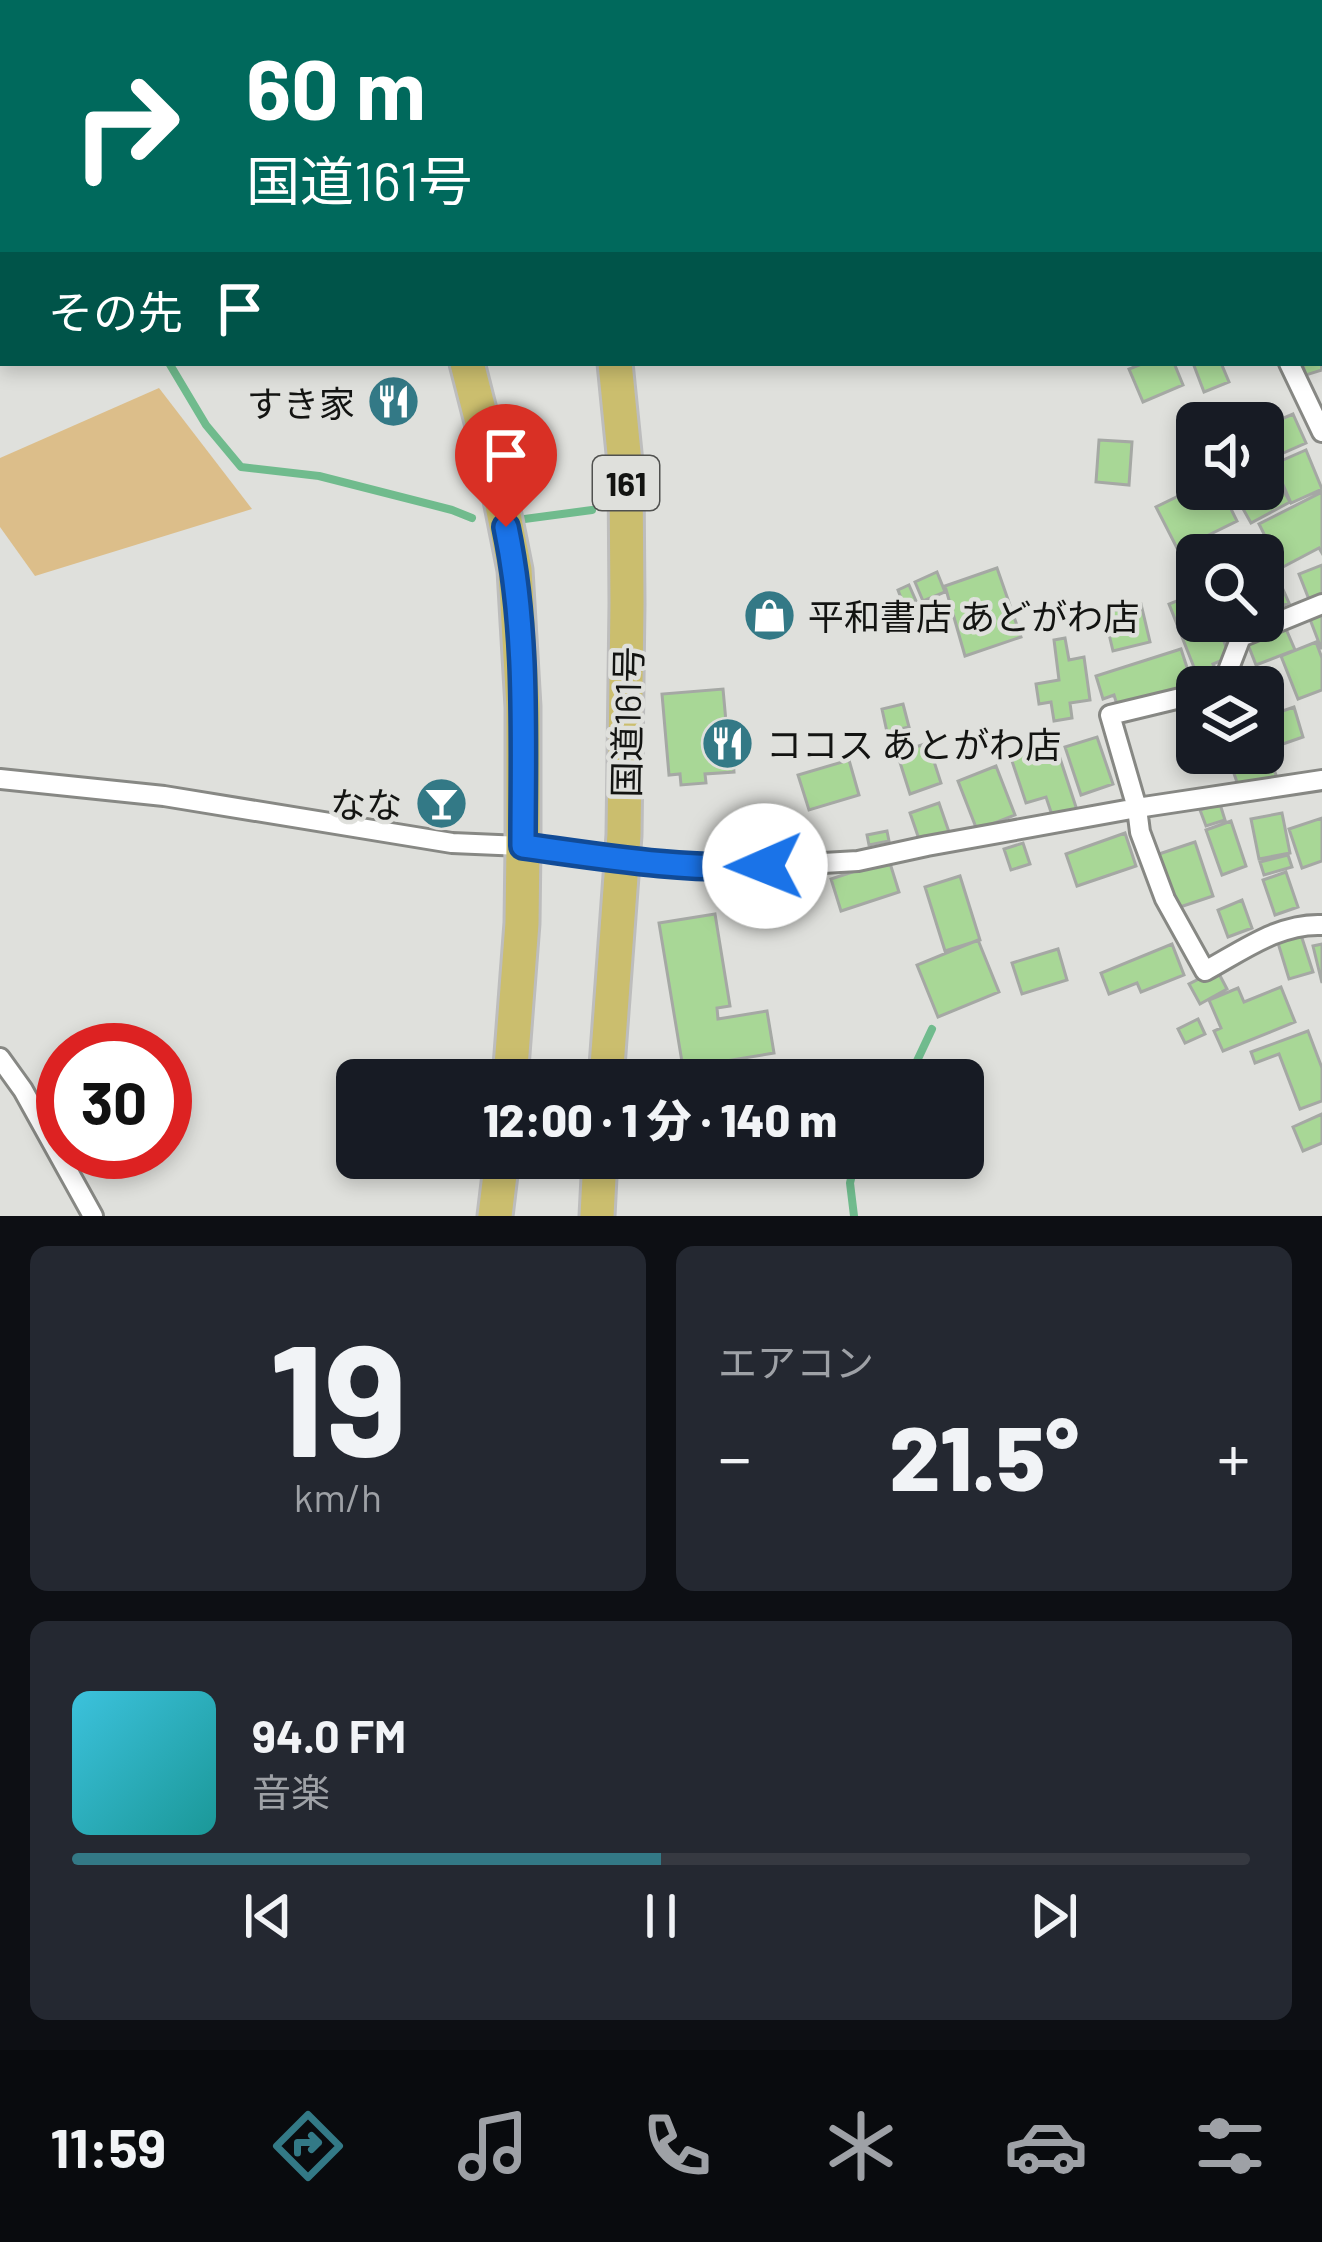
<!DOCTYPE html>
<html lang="ja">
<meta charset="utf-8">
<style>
body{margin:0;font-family:Barlow,"Noto Sans JP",sans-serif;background:#242831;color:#f1f3f6;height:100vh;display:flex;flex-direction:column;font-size:45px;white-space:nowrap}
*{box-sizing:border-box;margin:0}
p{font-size:39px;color:#9ea1a6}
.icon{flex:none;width:66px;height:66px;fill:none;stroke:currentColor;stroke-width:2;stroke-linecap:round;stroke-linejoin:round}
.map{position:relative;height:1216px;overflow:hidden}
.panel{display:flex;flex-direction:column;gap:30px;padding:30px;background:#0d0f14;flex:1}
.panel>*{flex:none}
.top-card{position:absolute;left:0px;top:0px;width:1323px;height:366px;box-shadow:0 6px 18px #0003;background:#00695c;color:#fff;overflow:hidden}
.buttons{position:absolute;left:1176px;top:402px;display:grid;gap:24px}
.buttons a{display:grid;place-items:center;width:108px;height:108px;border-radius:18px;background:#171b24;box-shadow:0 6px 18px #0003;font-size:60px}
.speed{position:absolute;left:36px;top:1023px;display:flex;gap:24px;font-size:60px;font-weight:700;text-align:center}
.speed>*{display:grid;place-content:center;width:156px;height:156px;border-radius:50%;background:#171b24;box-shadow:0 6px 18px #0003;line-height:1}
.speed .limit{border:18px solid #d22;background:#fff;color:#111}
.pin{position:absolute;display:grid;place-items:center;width:102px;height:102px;color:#fff;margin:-123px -51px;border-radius:50% 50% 50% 0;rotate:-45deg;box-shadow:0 0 12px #0007}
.pin .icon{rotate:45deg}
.me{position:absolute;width:132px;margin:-66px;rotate:269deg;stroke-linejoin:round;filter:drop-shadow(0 0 9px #0008)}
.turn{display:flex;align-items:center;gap:42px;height:252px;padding:0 48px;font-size:54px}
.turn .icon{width:156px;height:156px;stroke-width:2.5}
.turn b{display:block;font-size:84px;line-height:102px}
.then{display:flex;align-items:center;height:114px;padding:0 48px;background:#0003;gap:24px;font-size:45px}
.big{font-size:90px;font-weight:800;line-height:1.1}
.panel .widget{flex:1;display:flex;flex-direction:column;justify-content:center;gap:18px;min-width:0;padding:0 42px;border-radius:18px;background:#242831}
.panel .dial{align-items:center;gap:0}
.dial b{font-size:156px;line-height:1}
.song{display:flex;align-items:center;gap:36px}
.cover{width:144px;height:144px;border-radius:18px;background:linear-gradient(135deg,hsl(190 70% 55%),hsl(180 70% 35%))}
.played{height:12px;border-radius:6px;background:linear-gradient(90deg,#337986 50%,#363941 50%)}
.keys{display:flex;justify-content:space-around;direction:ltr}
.heat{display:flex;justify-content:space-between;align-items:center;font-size:66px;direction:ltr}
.panel .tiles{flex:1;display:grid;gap:30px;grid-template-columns:1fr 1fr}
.widget:last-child{grid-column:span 2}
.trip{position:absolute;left:336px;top:1059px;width:648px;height:120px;border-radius:18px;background:#171b24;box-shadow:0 6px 18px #0003;font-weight:800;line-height:120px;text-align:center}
.tab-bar{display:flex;height:192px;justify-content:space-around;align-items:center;background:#090b0e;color:#9ea1a6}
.tab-bar .icon{width:84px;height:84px}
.tab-bar .selected{color:#337986}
.tab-bar b{font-size:54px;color:#f1f3f6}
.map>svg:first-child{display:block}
.green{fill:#dcbe8a}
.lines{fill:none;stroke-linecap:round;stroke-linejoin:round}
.stream{stroke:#70bb8d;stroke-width:8}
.building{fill:#a8d796;stroke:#a5a8a4;stroke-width:3}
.minor-casing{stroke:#878884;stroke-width:24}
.trunk-casing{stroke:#bdbdbd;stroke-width:39}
.minor{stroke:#fff;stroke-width:18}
.trunk{stroke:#cbbe6e;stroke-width:33}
.route-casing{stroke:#114b97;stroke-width:30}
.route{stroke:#1a73e8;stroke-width:21}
.labels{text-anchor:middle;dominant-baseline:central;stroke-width:9;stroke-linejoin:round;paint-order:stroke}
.shield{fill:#dfe0dc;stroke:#50514f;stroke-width:3}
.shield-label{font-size:33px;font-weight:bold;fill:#131412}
.poi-label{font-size:36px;fill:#131412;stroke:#dfe0dc;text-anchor:end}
.street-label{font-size:36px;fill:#131412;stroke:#dfe0dc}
</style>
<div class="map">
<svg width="1322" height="1216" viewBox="0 0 1322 1216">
<rect width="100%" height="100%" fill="#dfe0dc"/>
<!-- green -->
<path class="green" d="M159 388 252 509 35 576 0 527V458Z"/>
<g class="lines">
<!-- stream -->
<path class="stream" d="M970 0 971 3
M0 124 3 127
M169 363 206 425 241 467 319 476 452 510 472 518
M517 520 592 510
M908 1080 932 1029
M854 1216 850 1183 856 1158"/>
</g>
<!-- building -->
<path class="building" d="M3 20V102L0 94V21Z
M1320 354 1322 370 1306 375 1302 363H1320Z
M1144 363H1174L1183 385 1143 402 1129 369Z
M1193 363H1221L1229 382 1204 392Z
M1293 414 1306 443 1263 462V427Z
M1099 440 1132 442 1129 485 1096 482Z
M1306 450 1322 489 1291 503 1274 464Z
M1272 470 1290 502 1251 523 1233 491 1263 489V475Z
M1197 487 1221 489 1237 521 1178 550 1156 507Z
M1322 492V553L1319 548 1281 568 1259 524Z
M1254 537 1260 555H1206Z
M1322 565V597L1310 602 1299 574Z
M1273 567 1289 603 1263 614V571Z
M997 568 1021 637 965 656 945 586Z
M937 572 945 592 923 601 915 582Z
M909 585 916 601 904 606 898 590Z
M1197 593V621H1216L1230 657 1213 664 1217 672 1199 680 1169 604Z
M1141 604 1150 642 1113 651 1104 613Z
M1322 608V648H1321L1308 614Z
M1283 622 1295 650 1256 665 1245 637Z
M1065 638 1069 660 1084 657 1090 700 1070 703 1072 718 1054 721 1051 702 1039 704 1036 684 1059 680 1054 640Z
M1316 642 1322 658V690L1298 699 1281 656Z
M1181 649 1194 689 1118 708 1114 695 1103 699 1096 676Z
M723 689 726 722H730L734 772 705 774 706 783 681 785 680 774 669 775 662 694Z
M903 704 909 727 887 732 882 709Z
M1294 707 1303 737 1280 745 1271 715Z
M1097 737 1113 784 1081 795 1065 747Z
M1263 737 1277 778 1240 791 1227 753H1263Z
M928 743 941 783 910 794 897 753Z
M1055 743 1077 810 1053 818 1046 797 1026 803 1011 758Z
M849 760 859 795 809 810 798 775Z
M996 766 1015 815 977 830 958 781Z
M939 803 949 832 920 842 910 813Z
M1220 804 1225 820 1206 826 1200 810Z
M1282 813 1290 853 1259 859 1251 819Z
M1322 818V861L1302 868 1289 829Z
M1231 821 1246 866 1222 875 1206 830Z
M887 831 889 841 869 845 867 835Z
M1125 833 1136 866 1077 886 1066 854Z
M1195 842 1213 896 1174 909 1156 855Z
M1023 843 1030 864 1011 870 1004 849Z
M1288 855 1292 867 1264 875 1260 862Z
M889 860 899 892 841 911 831 879Z
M1286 872 1298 907 1275 915 1263 880Z
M960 876 980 940 945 951 925 887Z
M1242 900 1252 928 1228 937 1218 910Z
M715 914 730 1006 717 1008 718 1019 767 1011 774 1053 683 1068 659 923Z
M1301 935 1313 972 1289 979 1278 943Z
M978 940 999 992 938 1017 917 965Z
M1172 944 1184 975 1141 992 1137 983 1109 994 1101 973Z
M1322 944V983L1313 946Z
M1058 949 1067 980 1022 994 1012 963Z
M1217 970 1227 989 1200 1004 1189 984Z
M1281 987 1295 1022 1223 1051 1214 1031 1221 1028 1209 1000 1238 988 1244 1002Z
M1198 1019 1205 1034 1185 1043 1178 1029Z
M1308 1031 1322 1068V1101L1300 1109 1279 1054 1255 1063 1251 1052Z
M1322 1114V1143L1303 1151 1293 1127Z"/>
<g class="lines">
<defs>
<path id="minor" d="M1117 0 1119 3
M1320 35 1322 34
M1320 241H1322
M1289 363 1322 432
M1215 687 1224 681 1241 637 1322 604
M1197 694 1110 715 1137 808 1140 832 1165 899 1205 971C1242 951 1279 923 1322 925
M0 779 164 796 452 843 523 846 622 860 719 869 858 861 927 846 1137 808 1322 780
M0 1058 23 1090 93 1216"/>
<path id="trunk" d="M352 0 353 3
M528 0 529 3
M467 363 498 485 515 570 523 707V846L522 923 510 1080
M606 1080 624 835 627 603 626 473 615 363
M495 1216 502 1158
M597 1216 600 1158"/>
</defs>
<!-- minor casing -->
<use href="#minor" class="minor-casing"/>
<!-- trunk casing -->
<use href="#trunk" class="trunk-casing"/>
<!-- minor -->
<use href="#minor" class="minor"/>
<!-- trunk -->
<use href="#trunk" class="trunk"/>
</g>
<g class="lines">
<defs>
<path id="route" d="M506 527C528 631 523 740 523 846 603 857 684 871 765 866"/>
</defs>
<!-- route casing -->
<use href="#route" class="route-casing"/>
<!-- route -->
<use href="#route" class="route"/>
</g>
<!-- icons -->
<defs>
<symbol id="restaurant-disc" viewBox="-11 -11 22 22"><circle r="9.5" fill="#337986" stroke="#dfe0dc"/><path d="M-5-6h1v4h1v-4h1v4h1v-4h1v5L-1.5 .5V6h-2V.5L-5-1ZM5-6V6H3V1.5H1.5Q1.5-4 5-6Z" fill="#fff"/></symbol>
<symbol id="shop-disc" viewBox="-11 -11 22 22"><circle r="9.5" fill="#337986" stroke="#dfe0dc"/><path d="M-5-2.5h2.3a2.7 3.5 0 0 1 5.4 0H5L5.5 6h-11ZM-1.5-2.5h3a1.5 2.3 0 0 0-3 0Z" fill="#fff"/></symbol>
<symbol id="bar-disc" viewBox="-11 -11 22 22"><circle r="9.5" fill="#337986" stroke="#dfe0dc"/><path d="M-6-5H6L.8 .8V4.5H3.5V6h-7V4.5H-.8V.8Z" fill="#fff"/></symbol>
</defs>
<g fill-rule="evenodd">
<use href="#restaurant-disc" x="364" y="372" width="59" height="59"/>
<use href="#shop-disc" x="740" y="586" width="59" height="59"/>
<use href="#restaurant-disc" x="698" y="714" width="59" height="59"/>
<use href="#bar-disc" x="412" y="774" width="59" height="59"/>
</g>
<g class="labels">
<!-- shield labels -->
<rect class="shield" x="593" y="456" width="66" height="54" rx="9"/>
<g class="shield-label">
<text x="626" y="483">161</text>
</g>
<!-- poi labels -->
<g class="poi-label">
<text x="355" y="402">すき家</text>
<text x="808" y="615" text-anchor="start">平和書店 あどがわ店</text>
<text x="766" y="743" text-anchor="start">ココス あとがわ店</text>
<text x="402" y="803">なな</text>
</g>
<!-- street labels -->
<g class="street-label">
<text transform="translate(626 722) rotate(-89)">国道161号</text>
</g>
</g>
</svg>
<div class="buttons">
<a><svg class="icon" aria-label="sound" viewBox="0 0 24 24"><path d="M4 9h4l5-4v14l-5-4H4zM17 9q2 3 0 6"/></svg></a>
<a><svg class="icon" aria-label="search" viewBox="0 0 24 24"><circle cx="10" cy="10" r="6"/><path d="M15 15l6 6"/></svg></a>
<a><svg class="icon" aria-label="layers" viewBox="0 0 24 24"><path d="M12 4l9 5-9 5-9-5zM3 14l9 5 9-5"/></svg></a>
</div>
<div class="speed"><div class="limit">30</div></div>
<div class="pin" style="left:506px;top:527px;background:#d93025"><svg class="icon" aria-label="arrive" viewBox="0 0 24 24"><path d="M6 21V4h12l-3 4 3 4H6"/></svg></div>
<svg class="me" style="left:765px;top:866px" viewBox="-20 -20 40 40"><circle r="19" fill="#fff"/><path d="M0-13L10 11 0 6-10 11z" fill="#1a73e8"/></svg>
<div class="trip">12:00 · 1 分 · 140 m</div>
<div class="top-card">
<div class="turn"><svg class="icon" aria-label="right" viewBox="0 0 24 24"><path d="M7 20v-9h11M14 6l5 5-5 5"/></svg><div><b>60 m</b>国道161号</div></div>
<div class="then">その先<svg class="icon" aria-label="arrive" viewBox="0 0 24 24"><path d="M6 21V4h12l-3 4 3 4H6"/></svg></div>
</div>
</div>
<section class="panel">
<div class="tiles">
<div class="widget dial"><b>19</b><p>km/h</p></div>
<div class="widget"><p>エアコン</p>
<div class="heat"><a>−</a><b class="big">21.5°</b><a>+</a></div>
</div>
<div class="widget">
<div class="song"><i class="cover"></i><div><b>94.0 FM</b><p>音楽</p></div></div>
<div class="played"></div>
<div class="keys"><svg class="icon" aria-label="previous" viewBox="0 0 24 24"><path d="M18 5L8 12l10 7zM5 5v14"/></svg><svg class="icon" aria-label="pause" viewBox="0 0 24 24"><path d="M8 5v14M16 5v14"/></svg><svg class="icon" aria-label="next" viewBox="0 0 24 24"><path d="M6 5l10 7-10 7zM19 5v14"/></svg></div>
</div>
</div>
</section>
<nav class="tab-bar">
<b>11:59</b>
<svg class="icon selected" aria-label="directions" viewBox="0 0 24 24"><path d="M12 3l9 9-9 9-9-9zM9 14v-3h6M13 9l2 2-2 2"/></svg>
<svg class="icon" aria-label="music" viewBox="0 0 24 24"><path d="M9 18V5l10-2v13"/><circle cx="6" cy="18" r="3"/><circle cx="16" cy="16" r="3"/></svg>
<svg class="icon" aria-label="phone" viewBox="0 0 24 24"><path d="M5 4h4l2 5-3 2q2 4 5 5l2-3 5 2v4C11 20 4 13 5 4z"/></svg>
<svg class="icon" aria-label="climate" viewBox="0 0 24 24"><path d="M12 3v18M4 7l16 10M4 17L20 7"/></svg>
<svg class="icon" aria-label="car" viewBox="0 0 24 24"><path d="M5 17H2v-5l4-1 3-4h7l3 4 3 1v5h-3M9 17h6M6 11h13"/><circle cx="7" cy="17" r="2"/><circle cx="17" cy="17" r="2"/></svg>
<svg class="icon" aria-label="filters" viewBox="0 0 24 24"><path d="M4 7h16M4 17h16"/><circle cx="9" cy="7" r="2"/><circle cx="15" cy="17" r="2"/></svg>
</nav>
